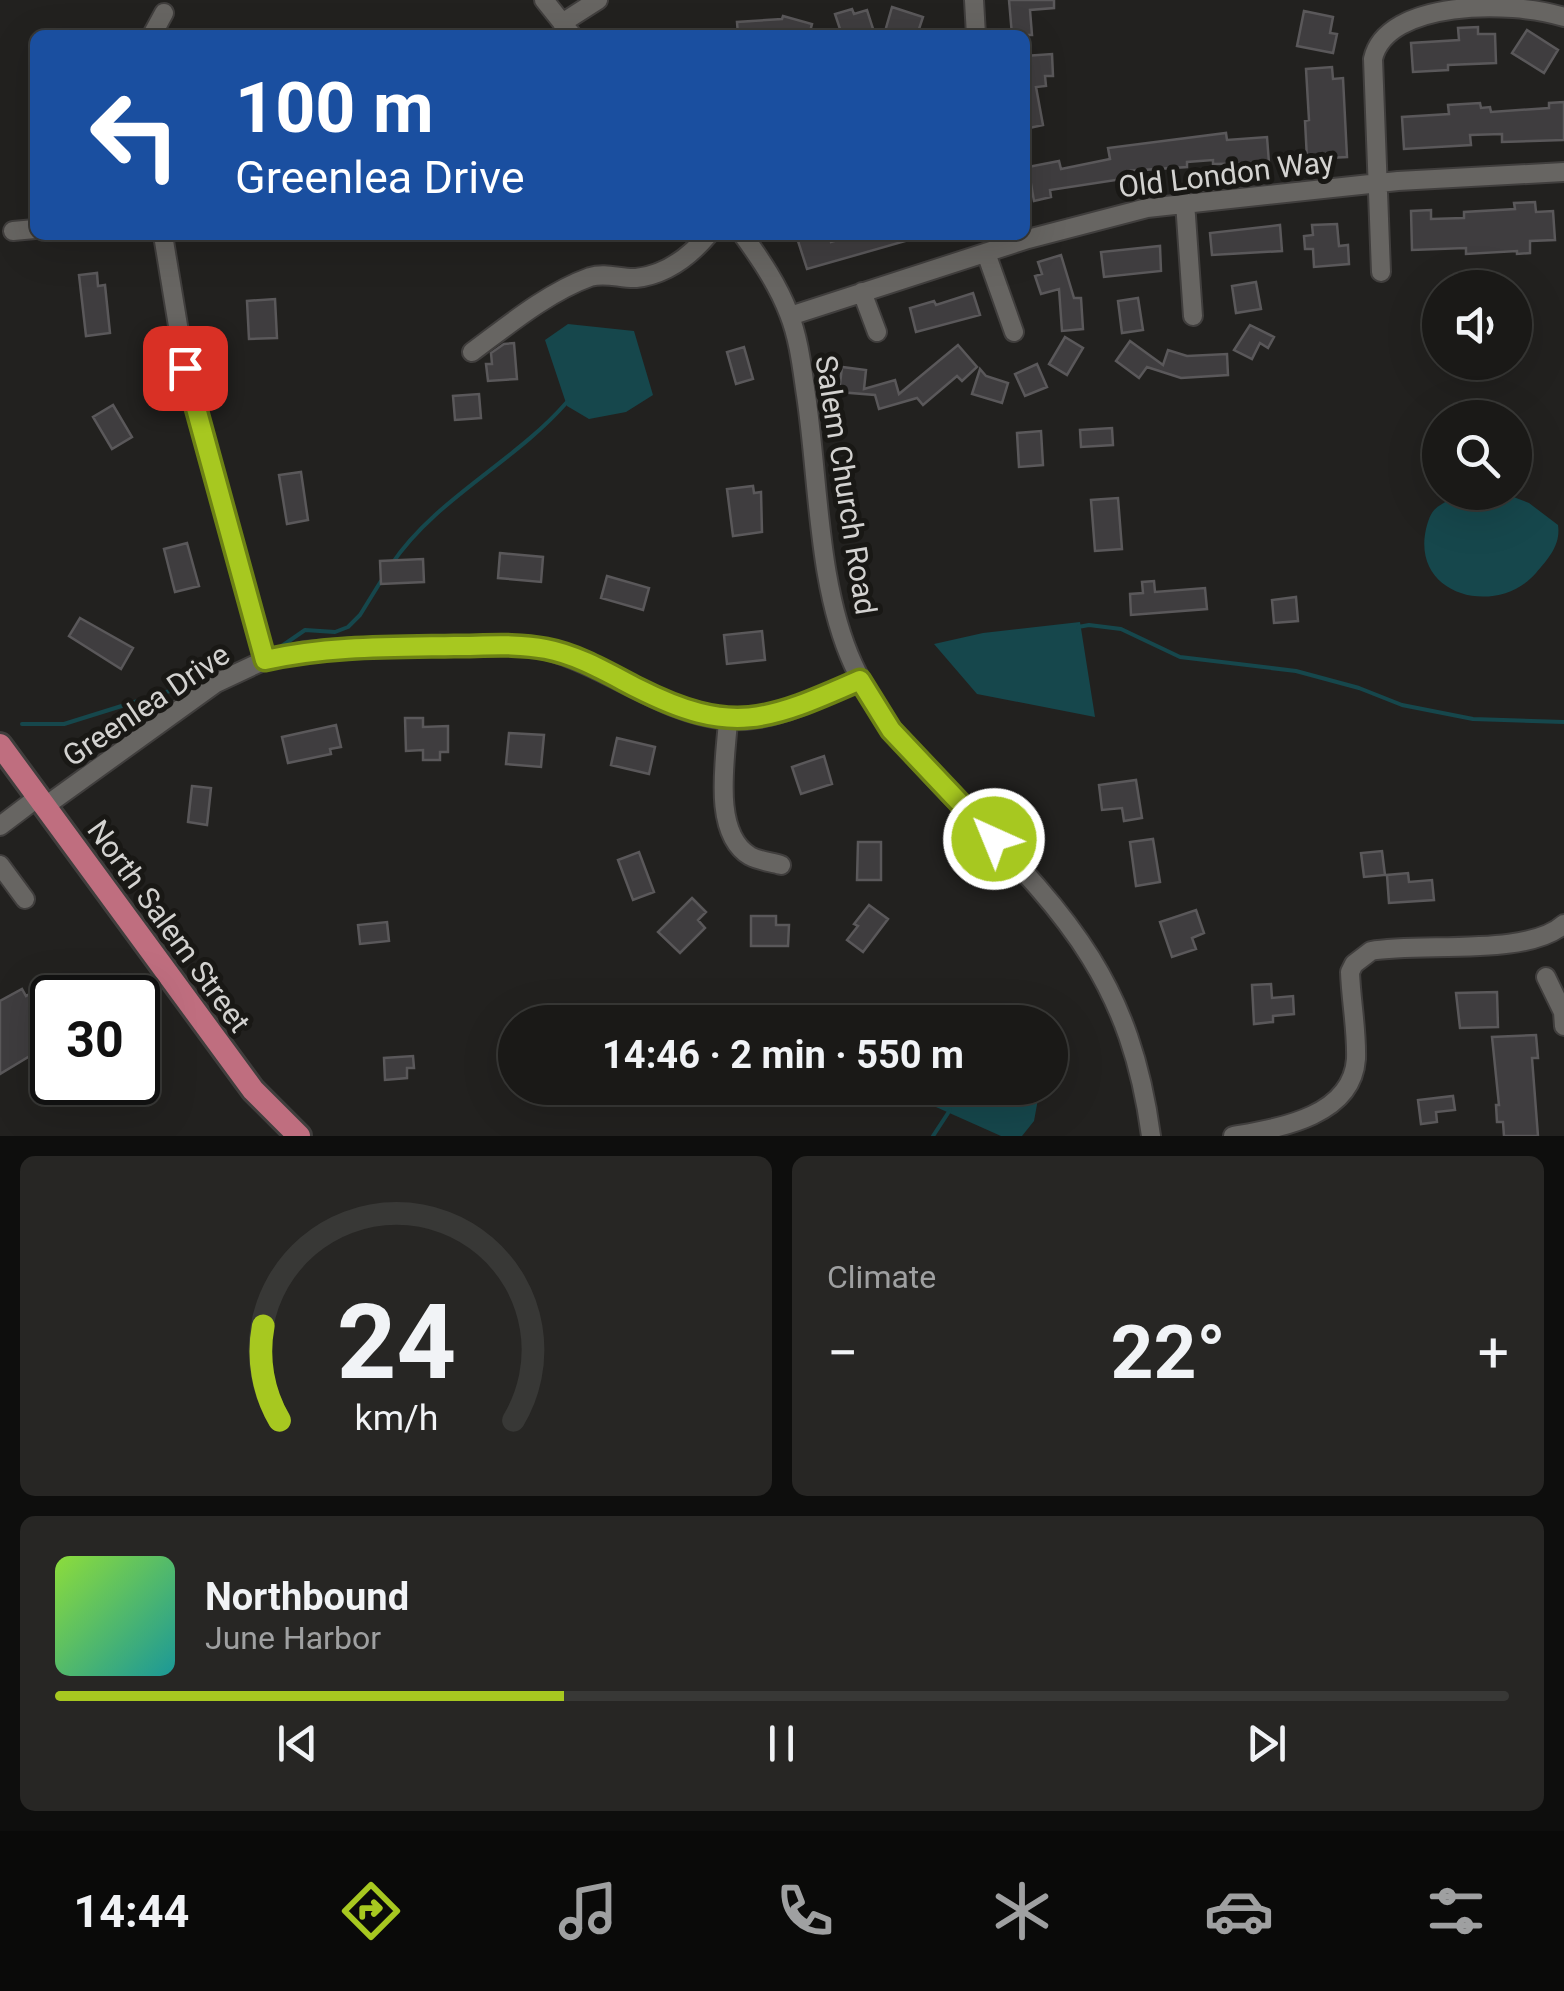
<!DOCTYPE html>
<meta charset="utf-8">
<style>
body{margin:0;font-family:Roboto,sans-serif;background:#272624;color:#f1f3f6;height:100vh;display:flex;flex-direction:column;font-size:38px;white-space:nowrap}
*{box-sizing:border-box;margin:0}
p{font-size:32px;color:#9fa0a1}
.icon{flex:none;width:55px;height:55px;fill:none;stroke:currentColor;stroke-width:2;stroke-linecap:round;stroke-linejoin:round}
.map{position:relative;height:1136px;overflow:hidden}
.panel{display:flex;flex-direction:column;gap:20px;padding:20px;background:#0e0e0d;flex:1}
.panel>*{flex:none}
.top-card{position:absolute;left:30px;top:30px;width:1000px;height:210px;border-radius:15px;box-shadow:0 10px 40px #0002,0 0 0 2px #383836;background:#1a4fa0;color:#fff;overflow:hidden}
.fabs{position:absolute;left:1422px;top:270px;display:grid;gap:20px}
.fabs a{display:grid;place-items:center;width:110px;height:110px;border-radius:50%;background:#1a1917;box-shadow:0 10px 40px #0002,0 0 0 2px #383836;font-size:50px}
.speed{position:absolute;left:30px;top:975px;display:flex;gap:20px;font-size:50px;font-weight:700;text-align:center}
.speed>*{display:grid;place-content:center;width:130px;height:130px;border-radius:50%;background:#1a1917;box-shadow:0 10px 40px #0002,0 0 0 2px #383836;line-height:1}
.speed .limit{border:5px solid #111;border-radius:15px;background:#fff;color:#111}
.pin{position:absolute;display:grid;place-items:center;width:85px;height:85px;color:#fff;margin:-42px;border-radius:20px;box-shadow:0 5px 15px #0006}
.me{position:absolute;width:110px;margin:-55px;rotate:316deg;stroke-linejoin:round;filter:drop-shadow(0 0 8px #0008)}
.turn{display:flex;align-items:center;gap:35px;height:210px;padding:0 40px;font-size:45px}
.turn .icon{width:130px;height:130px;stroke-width:2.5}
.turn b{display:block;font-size:70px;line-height:85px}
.big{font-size:75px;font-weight:700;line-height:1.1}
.panel .tile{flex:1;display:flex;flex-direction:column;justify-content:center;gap:15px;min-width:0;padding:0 35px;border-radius:15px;background:#272624}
.panel .dial{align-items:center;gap:0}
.dial svg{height:260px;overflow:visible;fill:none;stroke:#383836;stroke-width:7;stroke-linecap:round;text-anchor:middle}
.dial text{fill:#f1f3f6;stroke:none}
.song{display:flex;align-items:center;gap:30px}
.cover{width:120px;height:120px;border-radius:15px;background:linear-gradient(135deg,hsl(90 70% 55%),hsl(180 70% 35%))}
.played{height:10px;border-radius:5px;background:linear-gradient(90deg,#a7c820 35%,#383836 35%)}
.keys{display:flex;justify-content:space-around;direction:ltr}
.heat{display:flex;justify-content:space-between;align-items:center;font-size:55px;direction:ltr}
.panel .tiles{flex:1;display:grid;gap:20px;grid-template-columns:1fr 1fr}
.tile:last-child{grid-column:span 2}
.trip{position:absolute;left:498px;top:1005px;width:570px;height:100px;border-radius:50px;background:#1a1917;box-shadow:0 10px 40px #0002,0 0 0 2px #383836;font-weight:700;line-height:100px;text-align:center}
.dock{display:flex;height:160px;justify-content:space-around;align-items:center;background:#0a0a09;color:#9fa0a1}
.dock .icon{width:70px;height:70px}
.dock .current{color:#a7c820}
.dock b{font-size:45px;color:#f1f3f6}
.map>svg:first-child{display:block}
.water{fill:#16474c}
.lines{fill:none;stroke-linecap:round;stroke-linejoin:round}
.stream{stroke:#16474c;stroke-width:4}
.building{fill:#3f3d3f;stroke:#5a585a;stroke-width:2.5}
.minor-casing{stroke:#403e3d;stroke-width:22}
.major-casing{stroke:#403e3d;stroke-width:28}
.minor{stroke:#676562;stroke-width:18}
.major{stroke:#bf6e7f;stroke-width:22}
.route-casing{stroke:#6d8215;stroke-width:25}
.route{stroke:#a7c820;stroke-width:18}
.labels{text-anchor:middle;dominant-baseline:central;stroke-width:10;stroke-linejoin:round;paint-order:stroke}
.street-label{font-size:30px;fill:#d3d2d0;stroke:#191815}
</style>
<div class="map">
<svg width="1564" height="1136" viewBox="0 0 1564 1136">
<rect width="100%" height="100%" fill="#22211f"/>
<!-- water -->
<path class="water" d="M568 324 634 331 653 395 626 412 589 419 567 406 545 340Z
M1503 493 1529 503 1558 525C1561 545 1548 559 1536 573 1497 618 1411 596 1426 529 1429 518 1431 510 1442 504 1459 493 1484 494 1503 493Z
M1080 622 1095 717 977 694 934 644 983 633Z
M925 1088H1040L1034 1121 1022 1136H1001L918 1099Z"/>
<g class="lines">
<!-- stream -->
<path class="stream" d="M391 565C436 498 515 462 567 402
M1078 627 1089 625 1121 629 1180 657 1296 671 1359 688 1402 705 1473 719 1564 722
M276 650 305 630 335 632 348 627 360 615 381 581
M22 724H64L208 679
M933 1136 950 1110"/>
</g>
<!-- building -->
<path class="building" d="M1009 0H1054V8L1030 10 1032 35H1012Z
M892 7 923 17 917 35H884Z
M852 9 854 14 867 10 875 35H842L835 14Z
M1304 11 1333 17 1330 33 1337 34 1333 53 1297 46Z
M783 16 812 24 809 35H738L737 22 782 19Z
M1478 27V34H1495L1496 63 1448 65V70L1413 72 1411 43 1459 40 1458 28Z
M1527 30 1558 50 1544 73 1512 53Z
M1052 54 1053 76H1045L1046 86 1036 87 1043 125 1025 129V56Z
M1332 67 1333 79 1343 78 1347 157 1307 159 1305 121 1309 120 1306 69Z
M1564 102V140L1502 142V134L1470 135 1471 145 1404 149 1402 117 1449 114 1448 105 1480 103 1481 108 1490 107 1491 112 1549 108V103Z
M1226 133 1227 140 1267 137 1269 163 1213 164V160L1187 162V167L1128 171 1129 178 1050 190 1051 197 1034 201 1028 167 1059 161 1061 169 1110 159 1108 148Z
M1535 202 1536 212 1553 211 1555 240 1530 241V253L1517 254V251L1466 254V248L1412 250 1411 211 1431 210V219L1464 218V212L1515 209 1514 203Z
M1337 224 1339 246 1348 245 1349 264 1314 267 1313 249H1305L1304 236 1313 235 1312 225Z
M1280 225 1282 251 1212 255 1210 233Z
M817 235H829L831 242 855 235H915L916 238 807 269 798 241Z
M1160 246 1161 271 1104 277 1101 252Z
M1061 255 1074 298H1081L1083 329 1062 331 1059 289 1041 294 1035 276 1042 274 1038 262Z
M97 273 98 286 105 285 110 333 86 336 79 275Z
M1256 282 1261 309 1236 313 1232 286Z
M973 293 980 315 916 332 910 308 934 301 936 305Z
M1138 298 1143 330 1122 333 1118 301Z
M275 299 277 338 249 339 247 301Z
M1250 325 1274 337 1268 348 1260 343 1252 359 1234 350Z
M1065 337 1083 348 1067 375 1049 364Z
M1130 341 1163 365 1168 350 1187 356 1227 354 1228 375 1181 378 1147 367 1139 378 1116 361Z
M514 343 517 379 488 381 486 364H492L491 353 504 344Z
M958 345 977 367 962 381 957 376 923 405 917 398 879 409 875 395 839 392 842 367 866 370 864 389 895 380 899 394Z
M744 347 753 379 736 384 727 352Z
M1037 364 1047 387 1025 396 1015 374Z
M980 369 986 376 1008 383 1002 403 972 394Z
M479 394 481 418 455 420 453 396Z
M113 405 132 437 112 449 93 417Z
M1112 428 1113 445 1081 447 1080 430Z
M1041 431 1043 465 1019 467 1017 433Z
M301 472 308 520 287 524 279 475Z
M753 486 754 493 761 492 762 532 733 536 727 489Z
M1118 498 1122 549 1095 551 1091 500Z
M187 543 199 586 175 592 164 549Z
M500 553 543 557 541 582 498 578Z
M423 559 424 582 381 584 380 561Z
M607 576 649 588 643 610 601 598Z
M1154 581 1155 592 1205 588 1207 609 1131 615 1130 594 1143 593 1142 582Z
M1296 597 1298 621 1274 623 1272 600Z
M80 618 133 648 121 669 69 636Z
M762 631 765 660 727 664 724 635Z
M405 718H423V727L448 726V752H440V760H423V750L406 751Z
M336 725 341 747 330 749 331 754 288 763 282 737Z
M509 733 544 735 541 767 506 764Z
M617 738 655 747 649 774 611 765Z
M824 756 832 784 801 794 792 767Z
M1136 780 1142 818 1124 821 1122 808 1102 810 1099 785Z
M192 786 211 788 207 825 188 822Z
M1153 839 1160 882 1136 886 1130 842Z
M858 842H881V880H857Z
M1382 851 1385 875 1364 877 1361 853Z
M639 852 654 892 633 900 618 860Z
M1408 873 1409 882 1432 880 1434 900 1389 903 1387 875Z
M692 898 706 912 698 920 705 928 680 953 658 932Z
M869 905 888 919 863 952 847 940 858 926 854 924Z
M1196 910 1204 933 1192 938 1196 949 1172 957 1160 922Z
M751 916H776V925H789L788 946H751Z
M387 922 389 941 360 944 358 925Z
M55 979 66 998H52V1035L40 1042 43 1048 0 1074V1001L22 989 26 996Z
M1271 984 1272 998 1293 996 1294 1014 1273 1016V1022L1254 1024 1252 985Z
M1497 992 1498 1027 1460 1028 1456 993Z
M1536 1035 1538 1058H1532L1538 1136H1504L1503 1122H1497L1496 1105H1499L1492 1037Z
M413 1056 414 1068H407V1078L385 1080 384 1058Z
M1453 1096 1455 1110 1436 1112 1437 1122 1421 1124 1418 1100Z"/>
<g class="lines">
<defs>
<path id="minor" d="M544 0 572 35
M974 0 976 35
M562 23 598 0
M152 35 164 13
M1185 202 1193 316
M13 231 35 229
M163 235 185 368 265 660
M743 235C761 260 778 285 789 314 799 339 802 368 806 395 819 481 817 585 853 664 879 724 924 768 968 813 1071 918 1131 986 1151 1136
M986 253 1014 332
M1381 272 1373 59C1386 0 1510 0 1564 17
M862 292 877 332
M790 316 1028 239 1147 208 1398 181 1564 172
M472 352C507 326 548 292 590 277 606 272 621 279 636 278 665 275 690 256 708 235
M728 720C726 757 711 833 750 856 759 861 771 862 781 865
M44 807 216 683 265 660 305 651 356 647 527 646C598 657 656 714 728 720 774 723 820 698 860 680
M0 826 37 798
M0 865 25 899
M1546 977 1563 1012 1564 1026
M1233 1136C1278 1128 1352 1117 1356 1059 1357 1030 1351 1001 1350 972L1354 964 1371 951C1421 942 1528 957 1564 924"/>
<path id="major" d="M0 745 253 1090 299 1136"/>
</defs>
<!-- minor casing -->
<use href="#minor" class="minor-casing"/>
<!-- major casing -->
<use href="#major" class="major-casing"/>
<!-- minor -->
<use href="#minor" class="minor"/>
<!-- major -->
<use href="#major" class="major"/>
</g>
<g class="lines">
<defs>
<path id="route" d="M185 368 265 660C328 646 390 647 454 646 484 646 516 643 546 649 578 655 608 673 637 688 732 736 767 721 860 680L891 730 994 839"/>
</defs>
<!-- route casing -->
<use href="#route" class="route-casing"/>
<!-- route -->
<use href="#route" class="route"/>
</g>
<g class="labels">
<!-- street labels -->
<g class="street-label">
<text transform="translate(1226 174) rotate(-7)">Old London Way</text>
<text transform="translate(846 485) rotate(81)">Salem Church Road</text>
<text transform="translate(146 705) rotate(-34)">Greenlea Drive</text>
<text transform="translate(169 926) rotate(54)">North Salem Street</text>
</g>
</g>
</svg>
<div class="fabs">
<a><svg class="icon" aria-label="sound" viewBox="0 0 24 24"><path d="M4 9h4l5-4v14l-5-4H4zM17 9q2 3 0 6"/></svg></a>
<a><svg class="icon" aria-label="search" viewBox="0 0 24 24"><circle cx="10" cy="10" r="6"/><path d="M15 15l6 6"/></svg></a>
</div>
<div class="speed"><div class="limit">30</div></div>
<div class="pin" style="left:185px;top:368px;background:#d93025"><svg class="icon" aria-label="arrive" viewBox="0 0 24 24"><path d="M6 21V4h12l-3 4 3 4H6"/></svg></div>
<svg class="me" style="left:994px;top:839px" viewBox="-20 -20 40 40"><circle r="17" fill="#a7c820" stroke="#fff" stroke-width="3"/><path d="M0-11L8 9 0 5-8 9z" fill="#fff"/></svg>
<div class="trip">14:46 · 2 min · 550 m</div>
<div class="top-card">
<div class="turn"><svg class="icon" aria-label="left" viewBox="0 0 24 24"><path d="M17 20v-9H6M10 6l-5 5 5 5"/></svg><div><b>100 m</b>Greenlea Drive</div></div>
</div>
</div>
<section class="panel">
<div class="tiles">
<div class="tile dial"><svg viewBox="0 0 100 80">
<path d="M14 69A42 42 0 1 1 86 69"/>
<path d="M14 69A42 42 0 0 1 9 40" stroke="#a7c820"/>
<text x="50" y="56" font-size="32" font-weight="700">24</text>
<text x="50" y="72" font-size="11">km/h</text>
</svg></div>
<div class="tile"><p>Climate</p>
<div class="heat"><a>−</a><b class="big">22°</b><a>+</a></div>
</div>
<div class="tile">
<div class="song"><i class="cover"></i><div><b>Northbound</b><p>June Harbor</p></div></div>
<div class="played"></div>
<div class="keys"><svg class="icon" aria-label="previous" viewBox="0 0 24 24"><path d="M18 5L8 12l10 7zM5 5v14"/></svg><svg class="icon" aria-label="pause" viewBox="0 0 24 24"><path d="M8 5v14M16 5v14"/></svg><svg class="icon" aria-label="next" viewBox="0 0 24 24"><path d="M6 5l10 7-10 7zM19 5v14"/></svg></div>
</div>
</div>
</section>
<nav class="dock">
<b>14:44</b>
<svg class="icon current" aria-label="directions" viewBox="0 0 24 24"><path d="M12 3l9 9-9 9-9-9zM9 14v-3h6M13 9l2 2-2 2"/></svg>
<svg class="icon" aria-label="music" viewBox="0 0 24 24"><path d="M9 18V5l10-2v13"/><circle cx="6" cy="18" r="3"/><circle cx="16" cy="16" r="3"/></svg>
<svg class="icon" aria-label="phone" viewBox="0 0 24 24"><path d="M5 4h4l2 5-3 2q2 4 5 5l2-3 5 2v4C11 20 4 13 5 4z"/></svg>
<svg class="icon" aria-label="climate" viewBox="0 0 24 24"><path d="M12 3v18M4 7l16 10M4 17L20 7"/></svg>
<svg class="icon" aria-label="car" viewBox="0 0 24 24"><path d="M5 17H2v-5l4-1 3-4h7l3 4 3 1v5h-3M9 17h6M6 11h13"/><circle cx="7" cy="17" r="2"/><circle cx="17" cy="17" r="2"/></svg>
<svg class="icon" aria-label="filters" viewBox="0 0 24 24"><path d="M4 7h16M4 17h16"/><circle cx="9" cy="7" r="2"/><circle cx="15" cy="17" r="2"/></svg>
</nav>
